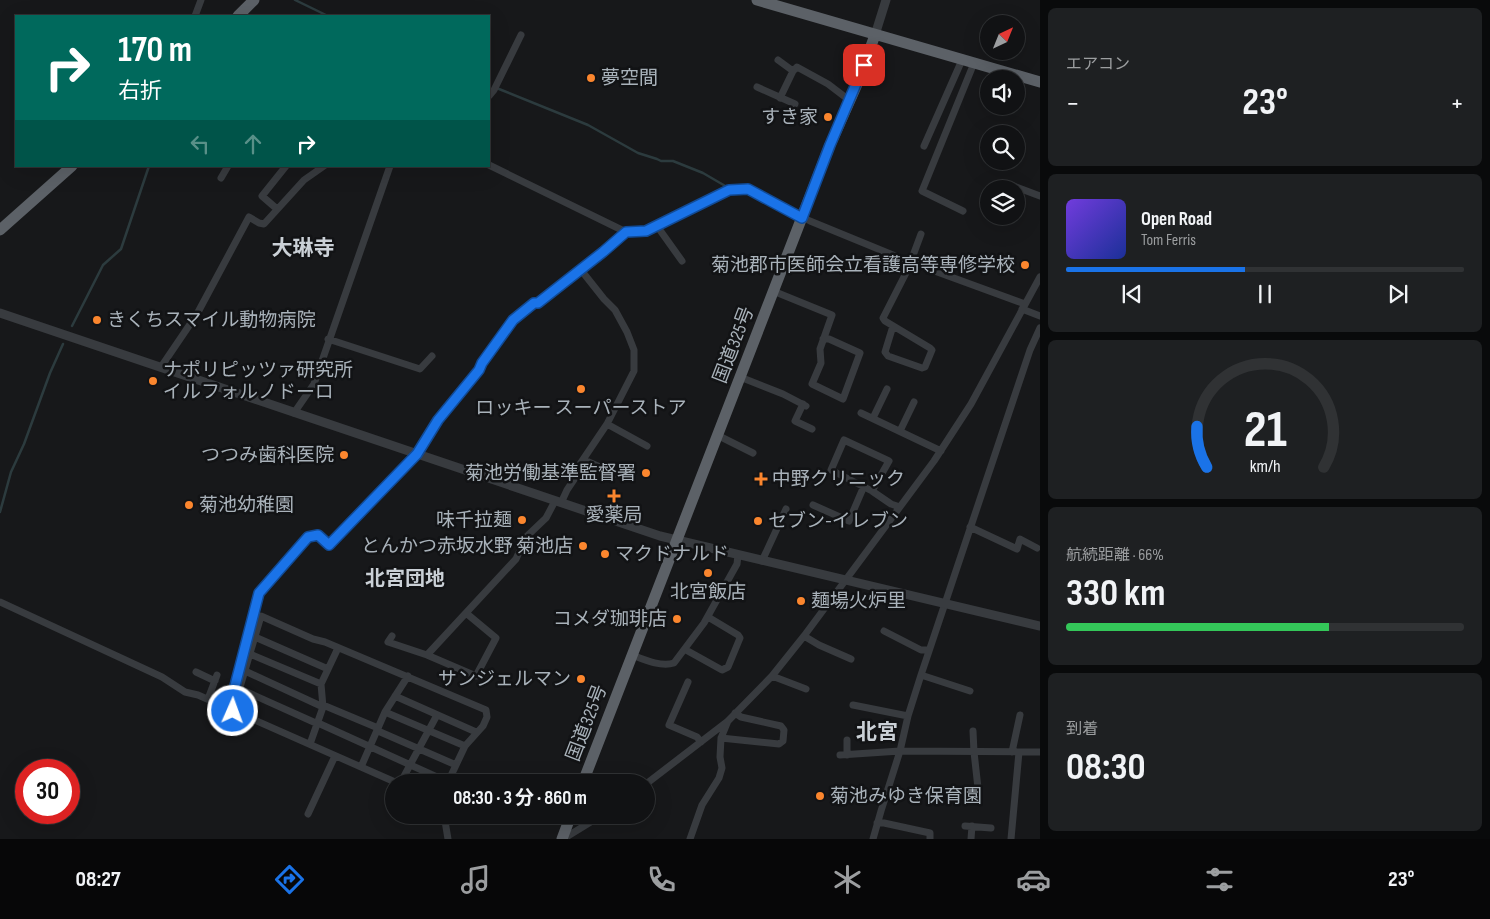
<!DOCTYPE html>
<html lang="ja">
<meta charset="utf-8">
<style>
body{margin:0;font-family:"Sofia Sans Condensed","Noto Sans JP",sans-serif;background:#1e2022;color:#f1f3f6;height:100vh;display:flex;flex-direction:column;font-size:19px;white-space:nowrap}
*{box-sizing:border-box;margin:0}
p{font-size:16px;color:#9c9ea0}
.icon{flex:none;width:28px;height:28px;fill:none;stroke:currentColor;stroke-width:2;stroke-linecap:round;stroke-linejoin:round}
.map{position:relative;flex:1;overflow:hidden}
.panel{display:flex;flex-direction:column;gap:8px;padding:8px;background:#090a0b;width:450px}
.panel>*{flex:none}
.hud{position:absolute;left:15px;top:15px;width:475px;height:152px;border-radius:0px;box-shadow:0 5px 20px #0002,0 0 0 1px #303234;background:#00695c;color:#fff;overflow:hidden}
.needle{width:32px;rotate:43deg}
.buttons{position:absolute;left:980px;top:15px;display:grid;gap:10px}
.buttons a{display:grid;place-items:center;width:45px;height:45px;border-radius:50%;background:#111214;box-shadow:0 5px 20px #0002,0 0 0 1px #303234;font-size:25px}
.speed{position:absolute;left:15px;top:759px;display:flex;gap:10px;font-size:25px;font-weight:700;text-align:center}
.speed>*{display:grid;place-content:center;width:65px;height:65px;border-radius:50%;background:#111214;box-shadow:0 5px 20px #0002,0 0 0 1px #303234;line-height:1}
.speed .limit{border:8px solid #d22;background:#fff;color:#111}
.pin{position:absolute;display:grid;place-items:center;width:42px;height:42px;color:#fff;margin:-21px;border-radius:10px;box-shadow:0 2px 8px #0006}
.me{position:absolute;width:55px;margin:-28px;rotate:2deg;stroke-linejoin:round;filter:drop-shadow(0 0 4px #0008)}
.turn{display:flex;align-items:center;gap:18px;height:105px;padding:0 20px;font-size:22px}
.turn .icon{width:65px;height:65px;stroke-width:2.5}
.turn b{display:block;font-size:35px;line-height:42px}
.lanes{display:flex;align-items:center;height:48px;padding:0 20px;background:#0003;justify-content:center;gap:25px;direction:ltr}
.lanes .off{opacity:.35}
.big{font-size:38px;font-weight:700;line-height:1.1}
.panel .tile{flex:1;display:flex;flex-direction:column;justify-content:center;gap:8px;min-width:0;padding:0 18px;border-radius:8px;background:#1e2022}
.panel .dial{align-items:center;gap:0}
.dial svg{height:130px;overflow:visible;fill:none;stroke:#303234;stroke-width:7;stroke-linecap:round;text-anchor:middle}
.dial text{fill:#f1f3f6;stroke:none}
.song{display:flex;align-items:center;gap:15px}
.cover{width:60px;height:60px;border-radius:8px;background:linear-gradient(135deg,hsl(260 70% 55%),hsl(230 70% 35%))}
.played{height:5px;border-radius:2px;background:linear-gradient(90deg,#1a73e8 45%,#303234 45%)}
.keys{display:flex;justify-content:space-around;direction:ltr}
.heat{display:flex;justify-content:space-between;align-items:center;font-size:28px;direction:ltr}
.charge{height:8px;border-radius:4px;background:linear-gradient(90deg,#34c759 66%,#303234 0)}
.trip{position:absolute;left:385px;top:774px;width:270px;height:50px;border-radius:25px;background:#111214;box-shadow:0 5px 20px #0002,0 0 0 1px #303234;font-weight:700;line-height:50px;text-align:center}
.menu{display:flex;height:80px;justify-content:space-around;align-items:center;background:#070708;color:#9c9ea0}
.menu .icon{width:35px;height:35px}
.menu .on{color:#1a73e8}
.menu b{font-size:22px;color:#f1f3f6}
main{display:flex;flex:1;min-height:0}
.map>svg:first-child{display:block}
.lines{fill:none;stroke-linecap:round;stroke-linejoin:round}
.stream{stroke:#2c3b3e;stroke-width:2.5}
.minor{stroke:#383b3f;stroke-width:7}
.tertiary{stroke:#383b3f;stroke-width:9}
.trunk{stroke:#5c6167;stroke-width:11}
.route-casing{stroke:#114b97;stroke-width:12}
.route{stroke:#1a73e8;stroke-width:9}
.poi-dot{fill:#fb862e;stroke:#121315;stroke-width:2}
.labels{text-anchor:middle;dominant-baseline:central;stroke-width:5;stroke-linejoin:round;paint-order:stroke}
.poi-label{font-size:19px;fill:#a9b2ba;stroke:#121315;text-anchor:start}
.street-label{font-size:19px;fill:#a9b2ba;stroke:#121315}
.neighbourhood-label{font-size:20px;font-weight:bold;fill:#cad0d6;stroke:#121315}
.quarter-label{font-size:21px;font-weight:bold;fill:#cad0d6;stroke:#121315}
</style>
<main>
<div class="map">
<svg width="1040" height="839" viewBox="0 0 1040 839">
<rect width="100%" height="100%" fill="#17181a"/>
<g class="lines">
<!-- stream -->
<path class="stream" d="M295 0 328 16
M499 89 588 125 638 153 657 159 661 161H673L703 173 727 187
M72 326 103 265 121 249 149 166
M0 512 11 472 24 444 50 373 63 344"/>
<!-- minor -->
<path class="minor" d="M195 16 201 0
M778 60 793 71
M757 87 795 104
M489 96 494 90 521 35
M780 98 793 71 797 67 828 84 849 100
M924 146 962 60
M489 165 626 232 647 231 729 190 748 189 810 221 910 262 1025 304
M221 178 228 166
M1010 189 1011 185 1040 196
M277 209 262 196 286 166
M963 211 922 191 974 63
M657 226 682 261
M773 291 832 315 820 349 821 363 812 384 843 399 860 353 829 339H823
M1022 309 1040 316
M893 326 885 352 888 356 922 368 925 367 932 350 930 348 885 321 883 318 908 269 921 234
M328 339 420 369 432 356
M161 367 197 314 249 217 259 223 264 224 304 180 324 166
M740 377 783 394 806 406
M803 404 795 421 812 429
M294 413 314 384 390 166
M861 413 941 451
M873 418 887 389
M607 424 647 446
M900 431 914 402
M717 435 753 453
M584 460 616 474
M872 491 889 461 844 440 831 470 872 491 891 504 900 507
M561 503 567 490 575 478 580 464 607 424 634 371V350L627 332 615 310 604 299 581 270
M813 505 849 521 864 486
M970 527 1017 549 1020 539 1037 548
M762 561 786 509
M0 602 162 677 185 692 198 695 395 782
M884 631 921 650H929
M392 636 388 642 427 655 516 559 526 537 546 518 555 501
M804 636 819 645 851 659
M255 637 328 669
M686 650 722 670 728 667 740 638 738 635 708 617
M250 654 321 684
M427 655 476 676 496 638 466 613
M632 655C645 660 661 667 674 663L704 623 737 564 738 555
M245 671 323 707
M196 672 215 681
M921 675 970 691
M772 676 806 689
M688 682 669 725 697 737 701 742
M240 689 318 724
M395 696 476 732
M208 699 217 675
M323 705 378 728
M853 705 908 716
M229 709 259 593 307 537 318 535 329 545 417 454 439 420 479 370 482 363 513 320 534 303H538L603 252 626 232
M233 711 261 616 313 639 325 642 486 710 487 717 483 726 465 746 448 782
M385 712 465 746
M318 723 448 782
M378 731 456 765
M973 731 974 752 978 788
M721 738 779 744 783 741 784 730 781 726 741 717 735 713
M847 740V755
M310 744 323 707 321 684 338 648
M1012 752 1020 715
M840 755 900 751 1040 752
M410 765 437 715
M361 767 385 712 408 676
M401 782 410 765
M646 784 728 721 772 676 804 636 934 461 971 404 1040 277
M308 814 335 756
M444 815 448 839
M877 823H884L930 833V839
M965 826 991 828
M563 839 602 815
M690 839 702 805 719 778 722 768 720 757 721 738 728 721
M873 839 881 811 900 751 908 716 921 675 1030 350 1040 328
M971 839 972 826
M1011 839 1019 752"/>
<!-- tertiary -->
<path class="tertiary" d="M875 35 886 0
M0 313 660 536 1040 626"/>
<!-- trunk -->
<path class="trunk" d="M757 0 1040 82
M238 16 254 0
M0 230 72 166
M583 782 830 145 858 82 875 35
M562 839 571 815"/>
</g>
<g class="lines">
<defs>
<path id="route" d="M233 711 229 709 259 593 308 537 318 535 329 545 417 454 438 420 479 370 482 363 513 320 534 303H538L603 252 626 232 646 231 729 190 748 189 802 218 830 145 864 65"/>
</defs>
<!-- route casing -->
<use href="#route" class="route-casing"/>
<!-- route -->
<use href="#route" class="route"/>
</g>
<!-- markers -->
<g class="poi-dot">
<circle cx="591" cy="78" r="5"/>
<circle cx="828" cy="117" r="5"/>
<circle cx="1025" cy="265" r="5"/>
<circle cx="97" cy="320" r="5"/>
<circle cx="153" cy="381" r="5"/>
<circle cx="581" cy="389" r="5"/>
<circle cx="344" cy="455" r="5"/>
<circle cx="646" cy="473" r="5"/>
<path d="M758.5 471.5h5v5h5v5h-5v5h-5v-5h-5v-5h5z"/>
<path d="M611.5 488.5h5v5h5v5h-5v5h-5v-5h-5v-5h5z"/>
<circle cx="189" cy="505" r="5"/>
<circle cx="522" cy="520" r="5"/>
<circle cx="758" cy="521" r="5"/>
<circle cx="583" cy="546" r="5"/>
<circle cx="605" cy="554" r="5"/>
<circle cx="708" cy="573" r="5"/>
<circle cx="801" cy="601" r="5"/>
<circle cx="677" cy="619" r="5"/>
<circle cx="581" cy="679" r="5"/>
<circle cx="820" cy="796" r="5"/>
</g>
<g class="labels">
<!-- poi labels -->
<g class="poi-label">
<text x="601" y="78">夢空間</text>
<text x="818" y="117" text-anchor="end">すき家</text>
<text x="1015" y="265" text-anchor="end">菊池郡市医師会立看護高等専修学校</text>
<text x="107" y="320">きくちスマイル動物病院</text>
<text x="163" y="370">ナポリピッツァ研究所<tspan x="163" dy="22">イルフォルノドーロ</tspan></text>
<text x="581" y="408" text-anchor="middle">ロッキー スーパーストア</text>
<text x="334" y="455" text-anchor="end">つつみ歯科医院</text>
<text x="636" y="473" text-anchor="end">菊池労働基準監督署</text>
<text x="772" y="479">中野クリニック</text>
<text x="199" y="505">菊池幼稚園</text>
<text x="614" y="515" text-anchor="middle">愛薬局</text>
<text x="512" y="520" text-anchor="end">味千拉麺</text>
<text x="768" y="521">セブン-イレブン</text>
<text x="573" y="546" text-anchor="end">とんかつ赤坂水野 菊池店</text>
<text x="615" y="554">マクドナルド</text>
<text x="708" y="592" text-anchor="middle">北宮飯店</text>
<text x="811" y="601">麺場火炉里</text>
<text x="667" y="619" text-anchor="end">コメダ珈琲店</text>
<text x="571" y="679" text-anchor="end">サンジェルマン</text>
<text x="830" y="796">菊池みゆき保育園</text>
</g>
<!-- street labels -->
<g class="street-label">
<text transform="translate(734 345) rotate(-69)">国道325号</text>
<text transform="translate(587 723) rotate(-69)">国道325号</text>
</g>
<!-- neighbourhood labels -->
<g class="neighbourhood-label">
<text x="405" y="579">北宮団地</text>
</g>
<!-- quarter labels -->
<g class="quarter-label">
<text x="303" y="248">大琳寺</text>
<text x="877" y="732">北宮</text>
</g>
</g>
</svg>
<div class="buttons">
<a><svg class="needle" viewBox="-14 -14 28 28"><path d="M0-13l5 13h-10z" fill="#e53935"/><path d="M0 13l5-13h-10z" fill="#9c9ea0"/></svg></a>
<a><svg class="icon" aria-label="sound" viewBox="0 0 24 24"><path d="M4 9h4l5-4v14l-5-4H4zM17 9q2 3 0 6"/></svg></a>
<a><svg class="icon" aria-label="search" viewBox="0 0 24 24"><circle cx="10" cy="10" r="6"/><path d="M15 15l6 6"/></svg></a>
<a><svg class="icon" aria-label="layers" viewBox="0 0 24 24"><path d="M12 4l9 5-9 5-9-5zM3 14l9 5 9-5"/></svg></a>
</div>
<div class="speed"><div class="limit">30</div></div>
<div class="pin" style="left:864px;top:65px;background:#d93025"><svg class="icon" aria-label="arrive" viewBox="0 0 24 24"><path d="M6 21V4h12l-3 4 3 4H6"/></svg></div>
<svg class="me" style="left:233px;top:711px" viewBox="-20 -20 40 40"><circle r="17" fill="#1a73e8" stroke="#fff" stroke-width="3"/><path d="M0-11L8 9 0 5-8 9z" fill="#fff"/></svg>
<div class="trip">08:30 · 3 分 · 860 m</div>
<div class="hud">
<div class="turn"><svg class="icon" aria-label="right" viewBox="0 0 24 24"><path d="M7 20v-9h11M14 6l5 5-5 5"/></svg><div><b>170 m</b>右折</div></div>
<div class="lanes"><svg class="icon off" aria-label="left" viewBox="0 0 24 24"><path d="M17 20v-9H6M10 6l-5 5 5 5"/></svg><svg class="icon off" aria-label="ahead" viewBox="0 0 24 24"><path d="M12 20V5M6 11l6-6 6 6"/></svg><svg class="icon" aria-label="right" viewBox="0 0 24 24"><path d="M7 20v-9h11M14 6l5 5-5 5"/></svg></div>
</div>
</div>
<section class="panel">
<div class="tile"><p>エアコン</p>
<div class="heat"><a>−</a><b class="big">23°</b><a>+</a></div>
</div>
<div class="tile">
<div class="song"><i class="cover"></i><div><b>Open Road</b><p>Tom Ferris</p></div></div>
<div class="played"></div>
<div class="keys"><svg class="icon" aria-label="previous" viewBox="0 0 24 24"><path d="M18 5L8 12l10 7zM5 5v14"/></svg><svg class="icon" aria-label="pause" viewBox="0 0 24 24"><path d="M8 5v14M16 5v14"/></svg><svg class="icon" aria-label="next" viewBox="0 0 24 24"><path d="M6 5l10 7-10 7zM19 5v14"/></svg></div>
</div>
<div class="tile dial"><svg viewBox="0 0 100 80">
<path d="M14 69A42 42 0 1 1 86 69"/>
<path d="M14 69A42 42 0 0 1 8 44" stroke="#1a73e8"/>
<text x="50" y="56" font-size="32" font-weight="700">21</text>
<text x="50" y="72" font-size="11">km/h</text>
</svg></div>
<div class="tile"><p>航続距離 · 66%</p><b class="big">330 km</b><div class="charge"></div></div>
<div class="tile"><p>到着</p><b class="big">08:30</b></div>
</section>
</main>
<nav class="menu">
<b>08:27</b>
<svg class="icon on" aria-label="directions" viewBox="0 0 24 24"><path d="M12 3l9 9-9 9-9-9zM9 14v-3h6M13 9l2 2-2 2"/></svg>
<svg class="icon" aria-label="music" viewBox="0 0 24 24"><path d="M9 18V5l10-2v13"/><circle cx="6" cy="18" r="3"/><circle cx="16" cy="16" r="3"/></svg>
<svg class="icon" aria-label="phone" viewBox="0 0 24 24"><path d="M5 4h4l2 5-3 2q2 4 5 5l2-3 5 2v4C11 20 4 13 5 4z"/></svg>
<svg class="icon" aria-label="climate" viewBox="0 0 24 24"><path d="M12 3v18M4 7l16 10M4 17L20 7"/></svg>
<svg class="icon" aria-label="car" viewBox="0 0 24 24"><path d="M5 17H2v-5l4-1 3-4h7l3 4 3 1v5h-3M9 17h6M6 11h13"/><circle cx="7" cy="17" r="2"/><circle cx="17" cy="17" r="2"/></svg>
<svg class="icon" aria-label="filters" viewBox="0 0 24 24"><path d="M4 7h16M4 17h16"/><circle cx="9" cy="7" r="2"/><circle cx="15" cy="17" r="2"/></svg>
<b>23°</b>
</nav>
